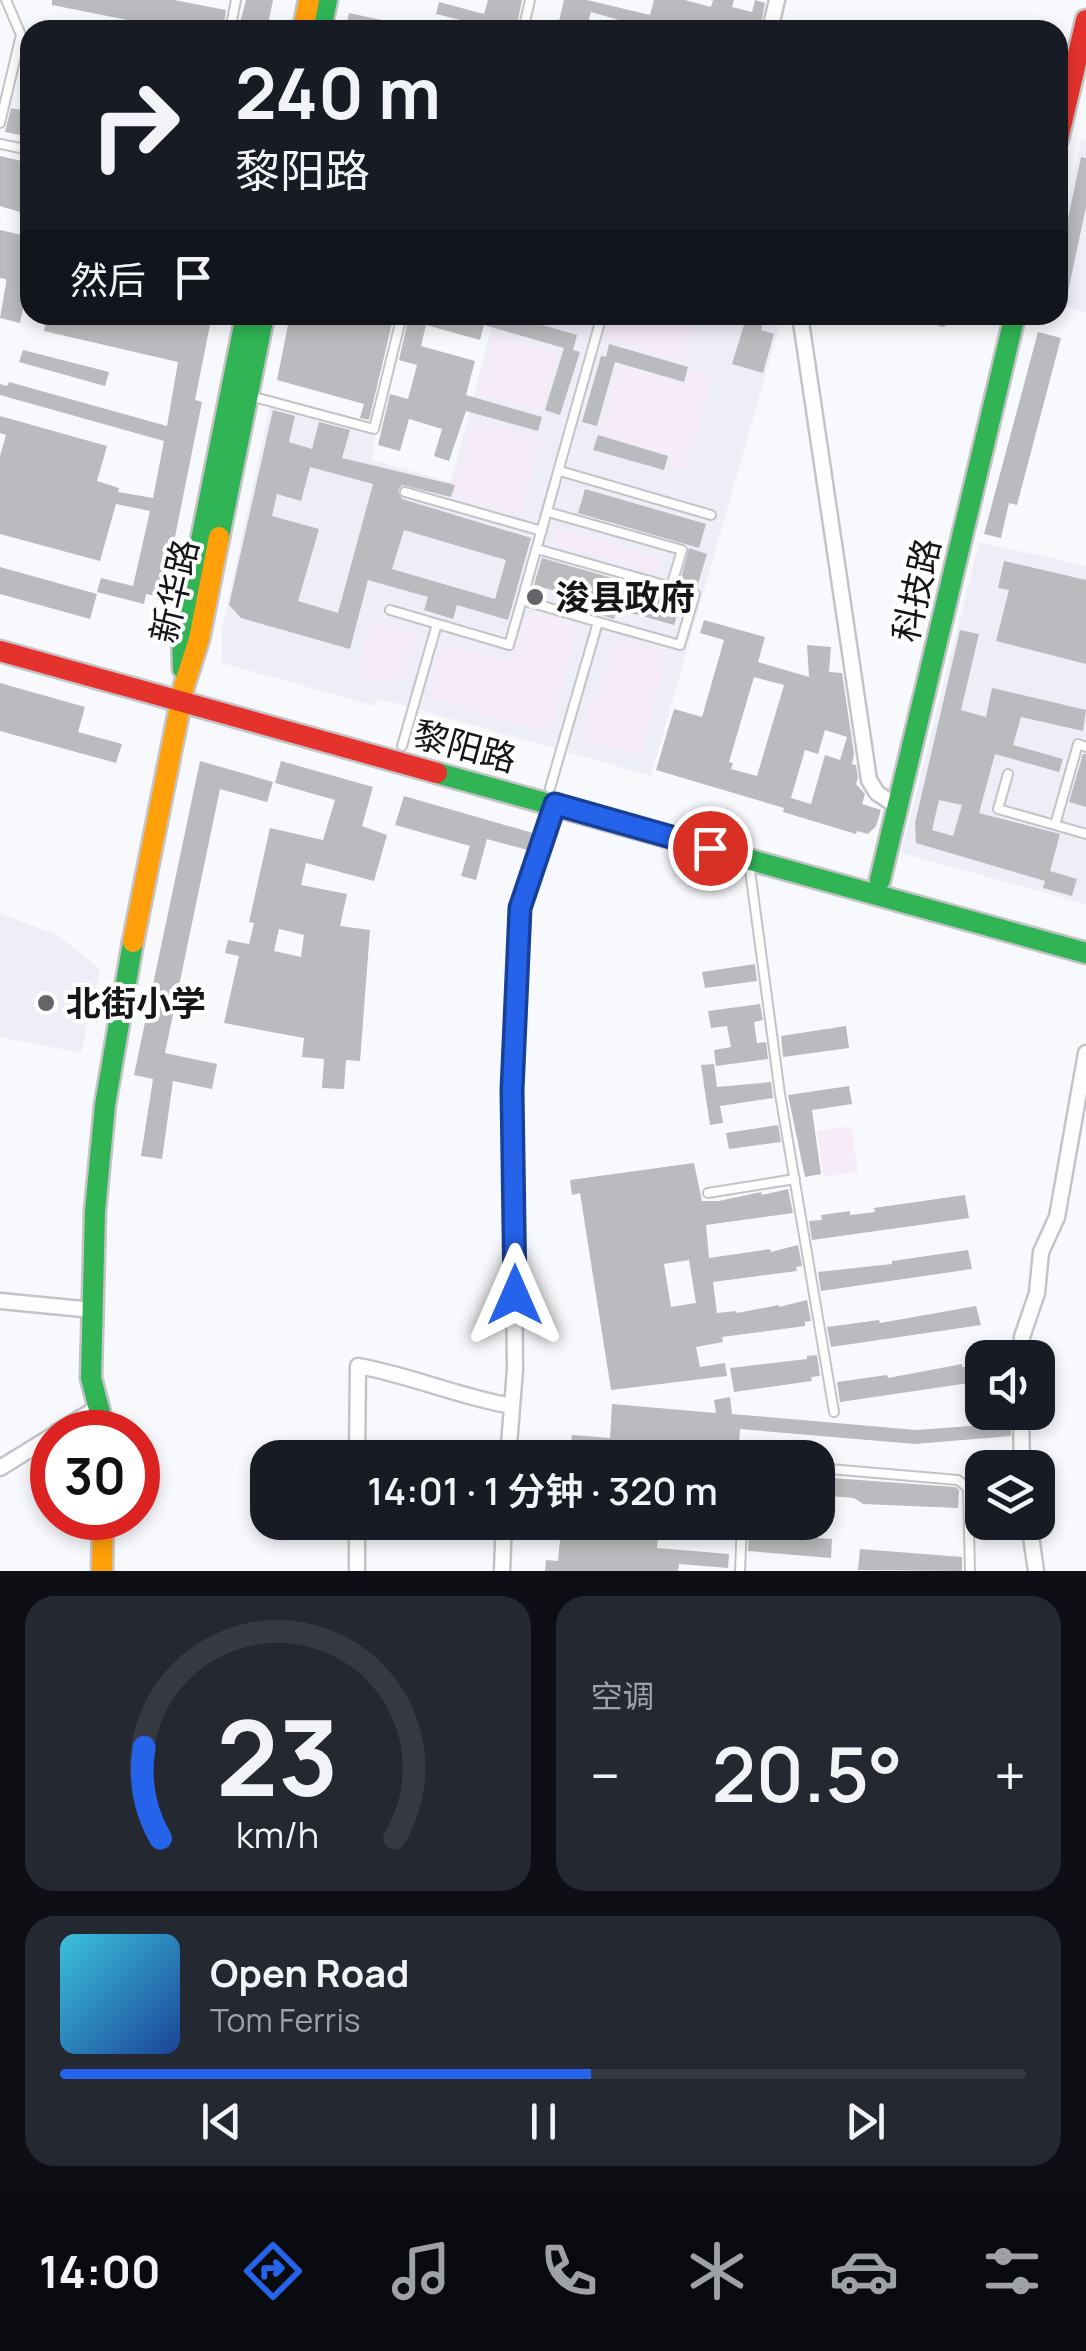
<!DOCTYPE html>
<html lang="zh">
<meta charset="utf-8">
<style>
body{margin:0;font-family:Manrope,"Noto Sans SC",sans-serif;background:#242831;color:#f1f3f6;height:100vh;display:flex;flex-direction:column;font-size:38px;white-space:nowrap}
*{box-sizing:border-box;margin:0}
p{font-size:32px;color:#9ea1a6}
.icon{flex:none;width:55px;height:55px;fill:none;stroke:currentColor;stroke-width:2;stroke-linecap:round;stroke-linejoin:round}
.map{position:relative;height:1571px;overflow:hidden}
.side{display:flex;flex-direction:column;gap:25px;padding:25px;background:#0d0f14;flex:1}
.side>*{flex:none}
.hud{position:absolute;left:20px;top:20px;width:1048px;height:305px;border-radius:30px;box-shadow:0 5px 15px #0003;background:#171b24;color:#f1f3f6;overflow:hidden}
.tools{position:absolute;left:965px;top:1340px;display:grid;gap:20px}
.tools a{display:grid;place-items:center;width:90px;height:90px;border-radius:20px;background:#171b24;box-shadow:0 5px 15px #0003;font-size:50px}
.speed{position:absolute;left:30px;top:1410px;display:flex;gap:20px;font-size:50px;font-weight:700;text-align:center}
.speed>*{display:grid;place-content:center;width:130px;height:130px;border-radius:50%;background:#171b24;box-shadow:0 5px 15px #0003;line-height:1}
.speed .limit{border:15px solid #d22;background:#fff;color:#111}
.pin{position:absolute;display:grid;place-items:center;width:85px;height:85px;color:#fff;margin:-42px;border:5px solid #fff;border-radius:50%;box-shadow:0 2px 10px #0007}
.me{position:absolute;width:110px;margin:-55px;rotate:0deg;stroke-linejoin:round;filter:drop-shadow(0 0 8px #0008)}
.turn{display:flex;align-items:center;gap:35px;height:210px;padding:0 50px;font-size:45px}
.turn .icon{width:130px;height:130px;stroke-width:2.5}
.turn b{display:block;font-size:70px;line-height:85px}
.then{display:flex;align-items:center;height:95px;padding:0 50px;background:#0003;gap:20px;font-size:38px}
.big{font-size:75px;font-weight:600;line-height:1.1}
.side .widget{flex:1;display:flex;flex-direction:column;justify-content:center;gap:15px;min-width:0;padding:0 35px;border-radius:30px;background:#242831}
.side .dial{align-items:center;gap:0}
.dial svg{height:260px;overflow:visible;fill:none;stroke:#363941;stroke-width:7;stroke-linecap:round;text-anchor:middle}
.dial text{fill:#f1f3f6;stroke:none}
.song{display:flex;align-items:center;gap:30px}
.cover{width:120px;height:120px;border-radius:15px;background:linear-gradient(135deg,hsl(190 70% 55%),hsl(220 70% 35%))}
.played{height:10px;border-radius:5px;background:linear-gradient(90deg,#2563eb 55%,#363941 55%)}
.keys{display:flex;justify-content:space-around;direction:ltr}
.heat{display:flex;justify-content:space-between;align-items:center;font-size:55px;direction:ltr}
.side .tiles{flex:1;display:grid;gap:25px;grid-template-columns:1fr 1fr}
.widget:last-child{grid-column:span 2}
.trip{position:absolute;left:250px;top:1440px;width:585px;height:100px;border-radius:30px;background:#171b24;box-shadow:0 5px 15px #0003;font-weight:600;line-height:100px;text-align:center}
.tabs{display:flex;height:160px;justify-content:space-around;align-items:center;background:#090b0e;color:#9ea1a6}
.tabs .icon{width:70px;height:70px}
.tabs .active{color:#2563eb}
.tabs b{font-size:45px;color:#f1f3f6}
.map>svg:first-child{display:block}
.built{fill:#edeef8}
.green{fill:#f6ebf9}
.building{fill:#babbbe;fill-rule:evenodd}
.lines{fill:none;stroke-linecap:round;stroke-linejoin:round}
.lane-casing{stroke:#c4c4c8;stroke-width:12}
.street-casing{stroke:#c4c4c8;stroke-width:19}
.fast-casing{stroke:#c4c4c8;stroke-width:25}
.slow-casing{stroke:#c4c4c8;stroke-width:25}
.jam-casing{stroke:#c4c4c8;stroke-width:25}
.lane{stroke:#fefeff;stroke-width:8}
.street{stroke:#fefeff;stroke-width:14}
.fast{stroke:#30b455;stroke-width:20}
.slow{stroke:#ff9f0a;stroke-width:20}
.jam{stroke:#e5322d;stroke-width:20}
.route-casing{stroke:#184099;stroke-width:25}
.route{stroke:#2563eb;stroke-width:18}
.poi-dot{fill:#646569;stroke:#fff;stroke-width:4}
.labels{text-anchor:middle;dominant-baseline:central;stroke-width:8;stroke-linejoin:round;paint-order:stroke}
.street-label{font-size:35px;fill:#15151a;stroke:#fff}
.poi-label{font-size:35px;font-weight:bold;fill:#15151a;stroke:#fff;text-anchor:start}
</style>
<div class="map">
<svg width="1086" height="1571" viewBox="0 0 1086 1571">
<rect width="100%" height="100%" fill="#f8f9fc"/>
<!-- built -->
<path class="built" d="M1081 140 1086 141V313L1058 303V256Z
M495 315H777L778 331 651 776 377 698 375 706 222 663V630L270 406 376 433 372 460 451 482Z
M979 542 1086 566V904L901 853Z
M0 914 56 934 100 969 81 1053 0 1037Z"/>
<!-- green -->
<path class="green" d="M606 315H689L696 317 683 361 600 337Z
M494 335 559 354 542 412 477 393Z
M619 365 684 384 689 369 713 376 686 470 667 464 669 454 599 434Z
M473 420 542 440 520 516 451 496Z
M559 528 658 557 662 561 660 571 654 573 555 544 552 535Z
M537 613 572 623 577 631 551 728 543 731 432 699 429 687 441 646 451 645 510 661 522 620Z
M370 620 418 633 407 674 388 684 357 675Z
M619 638 669 652 641 756 588 741 581 735 589 702 598 690Z
M851 1126 858 1172 824 1177 817 1131Z"/>
<!-- building -->
<path class="building" d="M52 0H174L226 10 223 30H178L52 5Z
M246 0H273L267 30H238Z
M488 0H522L516 30 489 25V27L436 14 439 2 484 14Z
M564 0H587L650 15 654 0H685L711 7 713 0H734L732 7 752 12 755 0 765 3 760 30H735L700 21 698 30H653L591 12 586 30H576L558 25Z
M349 13 404 25V30H365L346 26Z
M11 108 30 112V137L5 132Z
M0 156 30 163V215L0 206Z
M1081 157 1086 158V207L1067 296 1058 294V267Z
M0 230 30 237V277L20 323 0 318 6 283V279L0 278Z
M48 315 93 324 94 315H212L195 400 202 402 169 567 177 568 171 599 146 594 144 604 97 592 101 578 133 586 150 511 116 504 100 561 0 534V456L6 435 0 433V416L107 446 97 481 119 488 118 492 153 498 164 441 0 395V384L7 386 9 382 167 426 178 362 44 331Z
M290 315H308L341 324 343 315H394L369 420 360 418 364 404 277 380Z
M409 315H440L465 322 459 315H507L577 335 573 350 580 352 560 415 545 410 564 348 484 325 480 340 426 325 421 346 475 361 466 395 542 417 538 431 466 411 449 461 434 456 442 429 409 419 400 451 378 445 390 394 408 399 417 365 399 360Z
M747 315H765L761 330 774 334 763 373 732 364Z
M1038 332 1061 338 1017 505 1009 503 1001 538 984 534Z
M609 344 688 367 684 382 615 362 597 426 582 422 601 356 606 357Z
M23 350 109 372 105 386 19 362Z
M273 410 295 416 289 442 312 449 319 422 350 430 342 458 455 485 451 497 402 485 398 491 402 499 531 538 508 620 457 605 453 619 424 610 428 597 368 580 350 649 241 618 229 605ZM310 467 373 484 338 613 298 601 319 529 272 516 277 494 301 501ZM404 530 506 560 495 599 392 569Z
M598 435 668 456 664 470 593 450Z
M585 489 706 524 699 548 578 513Z
M689 548 707 554 697 587 680 582Z
M542 558 682 598 674 625 617 609 614 619 588 611 591 601 534 585Z
M1004 561 1086 580V664L996 641 1009 590 998 588Z
M0 567 97 594 90 619 0 594Z
M704 620 765 637 758 662 809 677 807 645 831 647 829 672 842 673 854 754 852 764 856 765 858 777 856 784 865 794 862 804 881 810 876 826 868 834 857 831 856 834 783 812 784 808 656 770 674 709 702 717 724 640 700 633ZM754 677 784 685 757 776 731 769 733 763 729 762ZM825 730 847 737 840 760 825 755 811 804 791 798 805 750 818 754Z
M960 630 979 634 961 710 986 717 992 688 1086 710 1083 731 1021 717 1013 745 1063 759 1059 772 995 754 979 813 1060 834 1050 871 1077 879 1072 896 1043 888 1045 881 916 843 915 823ZM939 800 962 805 953 836 932 830Z
M0 683 85 707 78 732 122 744 116 763 0 731Z
M1083 754H1086V807L1069 802Z
M200 761 273 782 267 802 220 789 165 1053 217 1064 212 1089 173 1081 162 1159 141 1156 153 1079 134 1075Z
M281 761 373 787 362 826 387 835 374 881 306 863 301 885 347 894 340 926 370 930 360 1061 346 1060 344 1089 322 1088 324 1059 302 1057 304 1038 224 1023 239 956 225 953 228 940 249 944 254 923 249 922 270 828 323 840 335 800 275 783ZM279 929 304 935 301 957 274 951Z
M404 796 533 833 528 850 487 839 476 880 461 876 470 846 395 825Z
M755 964 757 981 705 988 702 972Z
M760 1004 763 1020 754 1022 757 1043 766 1042 768 1059 716 1066 714 1050 731 1047 727 1026 711 1028 708 1011Z
M846 1026 849 1048 783 1057 781 1036Z
M714 1064 717 1087 771 1082 773 1098 720 1106 723 1123 710 1125 701 1065Z
M849 1086 852 1104 812 1110 821 1174 805 1177 788 1095Z
M778 1125 781 1142 729 1149 726 1133Z
M694 1163 702 1201H719L761 1192 762 1195 788 1189 793 1213 706 1225 709 1258 770 1249 771 1252 798 1245 802 1266 796 1267 797 1271 713 1282 717 1313 736 1311 737 1313 779 1305V1307L807 1300 811 1321 805 1322V1326L722 1337 723 1342 696 1347 700 1367 725 1363 727 1376 611 1390 580 1193 572 1195 570 1180ZM689 1260 696 1303 671 1307 664 1264Z
M965 1195 969 1218 812 1240 809 1221 822 1220 821 1215 850 1211V1215L875 1212 874 1208Z
M968 1250 972 1269 821 1291 818 1272 892 1264V1261Z
M976 1306 981 1325 831 1347 827 1327 879 1320 880 1323Z
M817 1355 820 1376 811 1377 812 1381 734 1392 730 1368 807 1359V1356Z
M962 1364V1367L974 1366 976 1382 840 1402 837 1382 887 1375 888 1378Z
M730 1397 732 1414 916 1430 1011 1423V1436L915 1444 740 1429 738 1458H672L570 1449 572 1435 610 1438 612 1404 716 1413 714 1400Z
M818 1477 955 1487 959 1490 958 1508 863 1504 854 1498 818 1495Z
M561 1530 658 1538 657 1548 729 1554 728 1568 679 1564 678 1571H545L546 1560 558 1561Z
M764 1530 802 1537 803 1533 818 1534 817 1538 832 1539 831 1558 748 1551 749 1533 764 1534Z
M860 1549 962 1557V1571L858 1570Z"/>
<g class="lines">
<defs>
<path id="lane" d="M230 30 236 0
M523 30 530 0
M0 123 21 35 6 0
M0 144 30 150
M942 321 943 315
M250 396 374 429 402 315
M560 471 711 515
M405 492 542 531
M537 549 671 587 682 550 548 512
M390 610 509 645 522 600
M598 622 680 645 695 594 671 587
M402 746 437 624
M1086 747 1078 744 1055 825 1086 834
M1008 774 998 809 1055 825
M550 788 598 622 522 600 602 315
M749 863 780 1094 834 1412
M708 1193 795 1179
M818 1468 958 1480 968 1488 970 1571
M740 1571 742 1522"/>
<path id="street" d="M770 30 777 0
M800 315 869 780 877 793 898 807
M0 1301 93 1310
M1021 1358 1022 1337 1037 1293 1041 1252 1057 1217 1086 1053
M1021 1412 1022 1468
M57 1432 99 1407
M357 1458 358 1366C410 1375 459 1397 512 1406
M508 1458 515 1369 512 1091 520 908 555 804
M0 1468 52 1436
M1029 1522 1036 1571
M357 1571V1522
M502 1571 504 1522"/>
<path id="fast" d="M321 30 327 0
M219 537 264 315
M183 669 182 635 246 315
M437 773 1086 953
M880 880 1015 315
M105 1432 91 1378 95 1211 105 1105 133 942"/>
<path id="slow" d="M303 30 309 0
M133 942 184 686 199 639 219 537
M102 1571 103 1518"/>
<path id="jam" d="M1058 139 1086 20
M0 651 437 773"/>
</defs>
<!-- lane casing -->
<use href="#lane" class="lane-casing"/>
<!-- street casing -->
<use href="#street" class="street-casing"/>
<!-- fast casing -->
<use href="#fast" class="fast-casing"/>
<!-- slow casing -->
<use href="#slow" class="slow-casing"/>
<!-- jam casing -->
<use href="#jam" class="jam-casing"/>
<!-- lane -->
<use href="#lane" class="lane"/>
<!-- street -->
<use href="#street" class="street"/>
<!-- fast -->
<use href="#fast" class="fast"/>
<!-- slow -->
<use href="#slow" class="slow"/>
<!-- jam -->
<use href="#jam" class="jam"/>
</g>
<g class="lines">
<defs>
<path id="route" d="M515 1295 512 1090 520 908 555 804 710 848"/>
</defs>
<!-- route casing -->
<use href="#route" class="route-casing"/>
<!-- route -->
<use href="#route" class="route"/>
</g>
<!-- markers -->
<g class="poi-dot">
<circle cx="535" cy="597" r="10"/>
<circle cx="46" cy="1003" r="10"/>
</g>
<g class="labels">
<!-- street labels -->
<g class="street-label">
<text transform="translate(916 590) rotate(-77)">科技路</text>
<text transform="translate(174 591) rotate(-77)">新华路</text>
<text transform="translate(465 746) rotate(15)">黎阳路</text>
</g>
<!-- poi labels -->
<g class="poi-label">
<text x="555" y="597">浚县政府</text>
<text x="66" y="1003">北街小学</text>
</g>
</g>
</svg>
<div class="tools">
<a><svg class="icon" aria-label="sound" viewBox="0 0 24 24"><path d="M4 9h4l5-4v14l-5-4H4zM17 9q2 3 0 6"/></svg></a>
<a><svg class="icon" aria-label="layers" viewBox="0 0 24 24"><path d="M12 4l9 5-9 5-9-5zM3 14l9 5 9-5"/></svg></a>
</div>
<div class="speed"><div class="limit">30</div></div>
<div class="pin" style="left:710px;top:848px;background:#d93025"><svg class="icon" aria-label="arrive" viewBox="0 0 24 24"><path d="M6 21V4h12l-3 4 3 4H6"/></svg></div>
<svg class="me" style="left:515px;top:1295px" viewBox="-20 -20 40 40"><path d="M0-17L14 15 0 8-14 15z" fill="#2563eb" stroke="#fff" stroke-width="4"/></svg>
<div class="trip">14:01 · 1 分钟 · 320 m</div>
<div class="hud">
<div class="turn"><svg class="icon" aria-label="right" viewBox="0 0 24 24"><path d="M7 20v-9h11M14 6l5 5-5 5"/></svg><div><b>240 m</b>黎阳路</div></div>
<div class="then">然后<svg class="icon" aria-label="arrive" viewBox="0 0 24 24"><path d="M6 21V4h12l-3 4 3 4H6"/></svg></div>
</div>
</div>
<section class="side">
<div class="tiles">
<div class="widget dial"><svg viewBox="0 0 100 80">
<path d="M14 69A42 42 0 1 1 86 69"/>
<path d="M14 69A42 42 0 0 1 9 41" stroke="#2563eb"/>
<text x="50" y="56" font-size="32" font-weight="700">23</text>
<text x="50" y="72" font-size="11">km/h</text>
</svg></div>
<div class="widget"><p>空调</p>
<div class="heat"><a>−</a><b class="big">20.5°</b><a>+</a></div>
</div>
<div class="widget">
<div class="song"><i class="cover"></i><div><b>Open Road</b><p>Tom Ferris</p></div></div>
<div class="played"></div>
<div class="keys"><svg class="icon" aria-label="previous" viewBox="0 0 24 24"><path d="M18 5L8 12l10 7zM5 5v14"/></svg><svg class="icon" aria-label="pause" viewBox="0 0 24 24"><path d="M8 5v14M16 5v14"/></svg><svg class="icon" aria-label="next" viewBox="0 0 24 24"><path d="M6 5l10 7-10 7zM19 5v14"/></svg></div>
</div>
</div>
</section>
<nav class="tabs">
<b>14:00</b>
<svg class="icon active" aria-label="directions" viewBox="0 0 24 24"><path d="M12 3l9 9-9 9-9-9zM9 14v-3h6M13 9l2 2-2 2"/></svg>
<svg class="icon" aria-label="music" viewBox="0 0 24 24"><path d="M9 18V5l10-2v13"/><circle cx="6" cy="18" r="3"/><circle cx="16" cy="16" r="3"/></svg>
<svg class="icon" aria-label="phone" viewBox="0 0 24 24"><path d="M5 4h4l2 5-3 2q2 4 5 5l2-3 5 2v4C11 20 4 13 5 4z"/></svg>
<svg class="icon" aria-label="climate" viewBox="0 0 24 24"><path d="M12 3v18M4 7l16 10M4 17L20 7"/></svg>
<svg class="icon" aria-label="car" viewBox="0 0 24 24"><path d="M5 17H2v-5l4-1 3-4h7l3 4 3 1v5h-3M9 17h6M6 11h13"/><circle cx="7" cy="17" r="2"/><circle cx="17" cy="17" r="2"/></svg>
<svg class="icon" aria-label="filters" viewBox="0 0 24 24"><path d="M4 7h16M4 17h16"/><circle cx="9" cy="7" r="2"/><circle cx="15" cy="17" r="2"/></svg>
</nav>
